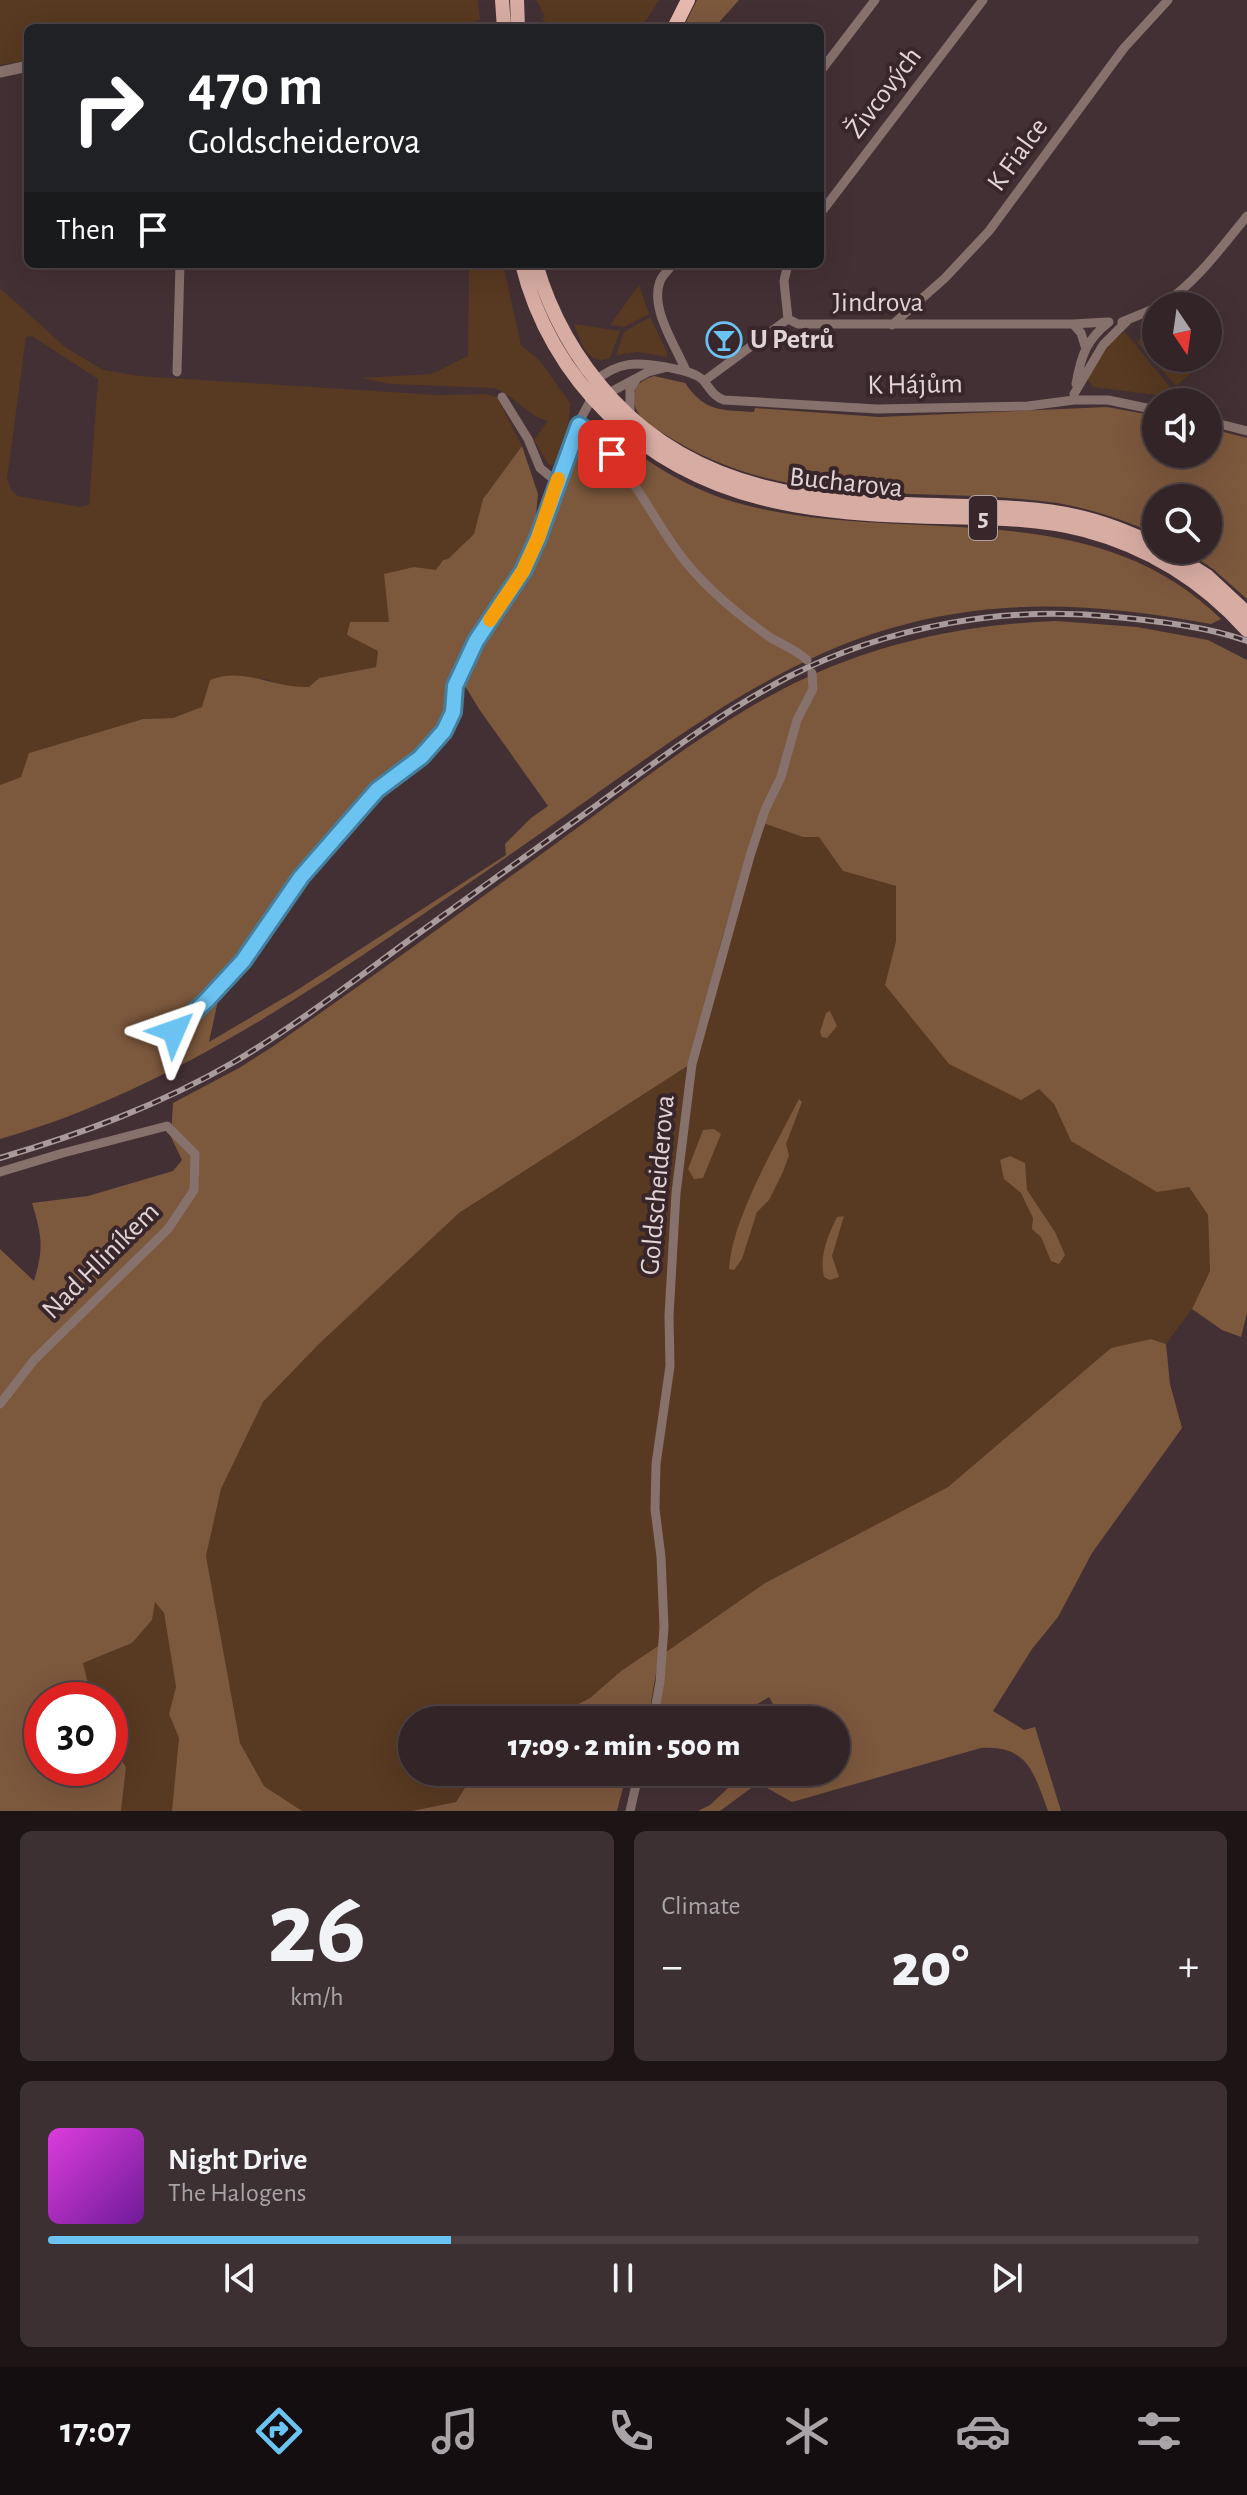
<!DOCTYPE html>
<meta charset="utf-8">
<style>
body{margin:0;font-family:"Alegreya Sans",sans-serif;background:#3d3033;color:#f1f3f6;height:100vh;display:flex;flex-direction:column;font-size:30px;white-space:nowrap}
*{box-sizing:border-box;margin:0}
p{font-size:26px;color:#a8a4a7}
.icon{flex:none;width:44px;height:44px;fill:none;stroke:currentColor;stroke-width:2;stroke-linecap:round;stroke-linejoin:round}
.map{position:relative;height:1811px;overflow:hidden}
.drawer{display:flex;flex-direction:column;gap:20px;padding:20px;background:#1c1415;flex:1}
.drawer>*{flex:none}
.hud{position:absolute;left:24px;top:24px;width:800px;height:244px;border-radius:12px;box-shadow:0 8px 32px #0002,0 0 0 2px #4d4144;background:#202124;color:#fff;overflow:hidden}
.needle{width:52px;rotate:167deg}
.fabs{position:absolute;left:1142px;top:292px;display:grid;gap:16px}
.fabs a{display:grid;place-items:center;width:80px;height:80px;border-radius:50%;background:#322427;box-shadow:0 8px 32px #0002,0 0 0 2px #4d4144;font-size:40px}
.speed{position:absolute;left:24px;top:1682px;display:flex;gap:16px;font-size:40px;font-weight:700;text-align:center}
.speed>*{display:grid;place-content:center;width:104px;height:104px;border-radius:50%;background:#322427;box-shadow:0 8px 32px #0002,0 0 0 2px #4d4144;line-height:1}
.speed .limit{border:12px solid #d22;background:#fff;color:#111}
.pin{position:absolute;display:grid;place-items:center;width:68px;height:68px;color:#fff;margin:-34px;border-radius:16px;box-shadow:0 4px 12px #0006}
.me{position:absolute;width:88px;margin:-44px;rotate:47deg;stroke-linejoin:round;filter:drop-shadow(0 0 6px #0008)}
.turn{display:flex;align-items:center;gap:28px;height:168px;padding:0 32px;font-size:36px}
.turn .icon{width:104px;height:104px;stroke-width:2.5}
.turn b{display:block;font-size:56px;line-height:68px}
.then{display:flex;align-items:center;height:76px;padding:0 32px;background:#0003;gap:16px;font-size:30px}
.big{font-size:60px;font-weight:800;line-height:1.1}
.drawer .card{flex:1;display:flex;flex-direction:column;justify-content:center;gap:12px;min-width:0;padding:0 28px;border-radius:12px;background:#3d3033}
.drawer .dial{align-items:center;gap:0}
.dial b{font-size:104px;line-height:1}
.song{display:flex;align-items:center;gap:24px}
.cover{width:96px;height:96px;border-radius:12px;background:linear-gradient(135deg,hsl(300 70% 55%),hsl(280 70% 35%))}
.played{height:8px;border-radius:4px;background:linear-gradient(90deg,#6bc3f2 35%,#4d4144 35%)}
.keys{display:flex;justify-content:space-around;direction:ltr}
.heat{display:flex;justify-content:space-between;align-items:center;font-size:44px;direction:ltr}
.drawer .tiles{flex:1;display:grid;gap:20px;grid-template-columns:1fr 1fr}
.card:last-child{grid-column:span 2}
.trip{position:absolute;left:398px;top:1706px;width:452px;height:80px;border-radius:40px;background:#322427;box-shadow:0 8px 32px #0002,0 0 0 2px #4d4144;font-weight:800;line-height:80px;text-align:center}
.dock{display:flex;height:128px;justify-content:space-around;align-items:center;background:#140e10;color:#a8a4a7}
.dock .icon{width:56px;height:56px}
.dock .current{color:#6bc3f2}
.dock b{font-size:36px;color:#f1f3f6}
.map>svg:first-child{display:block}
.green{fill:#583921;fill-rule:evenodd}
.forest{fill:#7c583d;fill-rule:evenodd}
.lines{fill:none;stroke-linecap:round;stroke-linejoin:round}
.minor{stroke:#87716d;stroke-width:9}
.tertiary{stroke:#87716d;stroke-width:11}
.primary{stroke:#d7aca3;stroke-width:14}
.trunk{stroke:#e7b8ae;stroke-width:14}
.rail-casing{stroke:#a99a9c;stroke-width:6}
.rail{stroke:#39262a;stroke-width:3;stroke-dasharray:9;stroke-linecap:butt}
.route-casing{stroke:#467f9d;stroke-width:20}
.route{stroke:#6bc3f2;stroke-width:14}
.slow{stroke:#f59e0b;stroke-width:14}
.labels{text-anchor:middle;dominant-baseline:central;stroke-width:8;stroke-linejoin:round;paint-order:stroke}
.shield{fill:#39262a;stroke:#afa0a2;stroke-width:2}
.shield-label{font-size:26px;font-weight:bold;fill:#e1d4d6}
.street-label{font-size:28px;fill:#e1d4d6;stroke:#39262a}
.poi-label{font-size:28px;font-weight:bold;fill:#e1d4d6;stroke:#39262a;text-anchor:start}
</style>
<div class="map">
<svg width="1247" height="1811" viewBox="0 0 1247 1811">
<rect width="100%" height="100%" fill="#433034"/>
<!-- green -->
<path class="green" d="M0 0H478L480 19 462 28H28V60L0 65Z
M536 0H659L647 19 637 28H552L542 19 545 16Z
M469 264H503L521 345 540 361 570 403 569 423 554 464 549 465 534 440 548 421C526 415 515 395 494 388L390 384 362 378 431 374 468 356Z
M639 285 649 314 624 327 610 325Z
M0 288 65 347 103 370 139 376 438 395 486 394 497 397 522 446 483 499 474 534 448 559 443 560 436 571 414 567 389 622 347 635 378 651 376 667 319 678 309 687 293 688 265 679 210 680 203 707 173 718 143 719 29 753 21 777 0 785ZM32 336 98 379 89 505 80 507 18 496 12 491 7 479 26 337Z
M650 317 667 352V357L638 352 616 355 624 332Z
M574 324 620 331 610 358C587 367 581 341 574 324Z
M1156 326V358H1190L1198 367 1176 386 1137 342Z
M1125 332 1174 392 1164 396 1093 387 1087 378 1108 344Z
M757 821 803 837 819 836 843 871 896 886V941L885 985 1039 1089 1054 1104 1071 1141 1189 1187 1208 1215 1210 1271 1192 1309 1166 1344 1151 1339 1111 1348 948 1487 765 1583 666 1652 660 1645 621 1671 590 1698 547 1720H412V1772H475L456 1802 412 1811H302L264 1786 240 1743 206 1556 221 1489 263 1402 319 1344 459 1213 689 1065 723 935Z
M155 1601 164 1613 176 1687 169 1714 179 1738 173 1811H121L126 1767 110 1742V1700H92L82 1663 132 1643Z"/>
<!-- forest -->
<path class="forest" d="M697 0H739L714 28H683Z
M654 376 685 383C705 412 721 410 754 412L755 408 879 417 1107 407 1156 416V454H1208V428L1247 438V599L1213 569 1185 550H1208V498H1156V534C1124 520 1092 509 1057 503 917 483 789 516 661 432 647 423 632 414 634 395 635 384 644 379 654 376Z
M593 421C610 425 622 442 636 452 665 474 700 492 734 502 898 549 1088 488 1221 619L1211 624C1098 604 1000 596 888 629 771 664 675 739 576 808 515 852 453 894 391 936 270 1018 142 1099 0 1139V785L21 777 29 753 143 719 173 718 202 707 210 680C244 666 275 689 309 687L319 678 376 667 378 651 347 635 350 622H389L384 574 414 567 436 570 443 560 448 559 474 534 483 499 522 446 538 494 535 527 529 554 537 560 560 496ZM462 681 479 709 548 806 531 818 505 844 506 855 294 992 209 1042 219 996 253 958 305 878 374 799 424 759 447 734 458 712 460 682Z
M1056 621 1137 627 1208 640 1247 660V1313L1241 1337 1222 1330 1192 1309 1210 1271 1208 1215 1189 1187 1157 1192 1071 1141 1054 1104 1039 1089 1021 1100 949 1064 885 985 896 941V886L843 871 819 837H803L757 821 723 935 689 1065 459 1213 319 1344 263 1402 221 1489 206 1556 240 1743 264 1786 302 1811H172L179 1738 169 1714 176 1687 164 1613 155 1602 152 1620 132 1643 83 1663 92 1700H42V1768H110V1742L126 1767 121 1811H0V1249L34 1281C44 1248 42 1236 32 1203L88 1196 173 1171 182 1160 171 1137 173 1103 239 1068 272 1047C368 980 463 911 558 842 641 782 725 712 821 671 896 639 975 624 1056 621Z
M830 1011 837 1026 827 1038 822 1037 820 1032 826 1013Z
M799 1099 802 1102 786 1144 789 1155 783 1172 769 1200 757 1212 742 1259 734 1270 729 1269C732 1219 776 1144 799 1099Z
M714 1129 721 1134 703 1178 694 1179 688 1169 703 1130Z
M1010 1156 1025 1163 1027 1190 1055 1232 1065 1255 1059 1264 1051 1261 1041 1237 1032 1229 1033 1218 1021 1193 1004 1179 1000 1160Z
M844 1216 832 1256 839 1277 830 1280 824 1277C819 1256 828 1235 837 1217Z
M1151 1339 1166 1344 1170 1384 1182 1428 1092 1553 1058 1617 1032 1649 993 1711 1024 1730 1035 1727 1061 1811H1048C1034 1773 1028 1745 981 1748L792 1802 758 1783 720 1811H698L710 1805 745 1772H836V1720H782L769 1697 731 1720H656L666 1652 765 1583 948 1487 1111 1348Z
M661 1644 648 1720H547L590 1698 621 1671Z
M475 1772H627L617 1811H412L456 1802Z"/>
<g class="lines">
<!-- minor -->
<path class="minor" d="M820 72 875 0
M820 214 983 0
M673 264C669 269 664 274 661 279 648 307 676 346 686 371
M1160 306C1195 284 1221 248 1247 216
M788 319 798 324H1073L1081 333 1085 346
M788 319 784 281 788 264
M1122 322 1156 308
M1073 324 1107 322
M892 325 945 278 989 231 1124 48 1168 0
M177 372 180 264
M595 381C619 361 636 362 666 367 678 370 692 371 702 379 710 387 712 396 724 400L877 409 1028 406 1074 400H1108L1156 410
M704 381 788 319
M1076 384C1081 356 1086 340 1109 322
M1074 394 1103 345 1127 321
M605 395 648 372 664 368
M502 397 528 439 540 468 557 482
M630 415V389L636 380
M1208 421 1247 431
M579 425C634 464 652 526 696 574 718 598 744 619 771 638 783 645 798 651 807 660
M174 1031 206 1001 243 961 301 877 377 790 421 757 444 731 453 712 455 686 476 641 523 571 538 538 580 420 593 396
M0 1172 63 1153 167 1126 195 1154 194 1190 168 1229 34 1360 0 1404
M653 1720 660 1682 664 1627 661 1557 655 1509 656 1464 670 1366 669 1316 676 1193 692 1064 750 856 765 810 781 777 797 720 813 689 812 673
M630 1811 639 1772"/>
<!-- tertiary -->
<path class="tertiary" d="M0 72 28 66"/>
<!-- primary -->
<path class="primary" d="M502 0 504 28
M517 0 518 28
M522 264C536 321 566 373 608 414 702 505 816 514 940 517 987 518 1038 518 1084 530 1148 547 1203 581 1247 630
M536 264C551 316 576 360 613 400 700 493 816 502 937 505 983 507 1031 506 1076 516 1104 522 1131 533 1156 545
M1166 550 1207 576 1247 613"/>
<!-- trunk -->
<path class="trunk" d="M674 28 688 0"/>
<defs>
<path id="rail" d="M0 1158C81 1134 160 1105 234 1062 292 1028 347 986 401 946 464 900 527 855 590 810 654 763 718 714 788 677 888 626 1005 605 1116 617 1157 621 1209 627 1247 641"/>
</defs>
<!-- rail casing -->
<use href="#rail" class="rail-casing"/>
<!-- rail -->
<use href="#rail" class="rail"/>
</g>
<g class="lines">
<defs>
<path id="route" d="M174 1031 206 1001 243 961 301 877 377 790 421 757 444 731 453 712 455 686 476 641 523 571 538 538 579 425 601 441 612 454"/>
</defs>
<!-- route casing -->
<use href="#route" class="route-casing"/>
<!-- route -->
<use href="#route" class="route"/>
<!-- slow -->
<path class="slow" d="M490 620 523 571 538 538 558 479"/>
</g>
<!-- icons -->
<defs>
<symbol id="bar-ring" viewBox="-11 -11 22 22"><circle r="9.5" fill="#39262a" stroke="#6bc3f2" stroke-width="1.5"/><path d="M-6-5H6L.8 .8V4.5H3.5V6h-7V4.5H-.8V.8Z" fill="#6bc3f2"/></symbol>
</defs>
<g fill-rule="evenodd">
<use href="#bar-ring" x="704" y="320" width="40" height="40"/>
</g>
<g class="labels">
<!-- shield labels -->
<rect class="shield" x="969" y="496" width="28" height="44" rx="6"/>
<g class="shield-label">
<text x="983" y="518">5</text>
</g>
<!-- street labels -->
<g class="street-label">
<text transform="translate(884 93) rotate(-53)">Živcových</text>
<text transform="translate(1018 155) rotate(-54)">K Fialce</text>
<text x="878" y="303">Jindrova</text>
<text transform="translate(915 385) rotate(-1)">K Hájům</text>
<text transform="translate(846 483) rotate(6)">Bucharova</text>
<text transform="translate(658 1185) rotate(-85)">Goldscheiderova</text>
<text transform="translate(101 1261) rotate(-45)">Nad Hliníkem</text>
</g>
<!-- poi labels -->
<g class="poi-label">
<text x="750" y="340">U Petrů</text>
</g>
</g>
</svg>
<div class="fabs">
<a><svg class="needle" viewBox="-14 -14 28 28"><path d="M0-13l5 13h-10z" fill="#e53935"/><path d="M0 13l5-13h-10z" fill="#a8a4a7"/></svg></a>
<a><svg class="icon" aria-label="sound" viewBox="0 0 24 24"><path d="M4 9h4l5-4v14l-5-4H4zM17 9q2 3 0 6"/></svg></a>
<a><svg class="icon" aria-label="search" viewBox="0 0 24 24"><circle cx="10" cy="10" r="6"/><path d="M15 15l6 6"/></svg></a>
</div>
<div class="speed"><div class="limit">30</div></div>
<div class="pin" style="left:612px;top:454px;background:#d93025"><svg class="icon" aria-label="arrive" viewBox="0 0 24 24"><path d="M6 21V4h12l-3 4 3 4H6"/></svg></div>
<svg class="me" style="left:174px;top:1031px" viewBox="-20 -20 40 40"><path d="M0-17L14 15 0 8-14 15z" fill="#6bc3f2" stroke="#fff" stroke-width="4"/></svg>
<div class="trip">17:09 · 2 min · 500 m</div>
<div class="hud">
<div class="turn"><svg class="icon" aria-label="right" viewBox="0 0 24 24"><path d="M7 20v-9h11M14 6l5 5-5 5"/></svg><div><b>470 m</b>Goldscheiderova</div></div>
<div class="then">Then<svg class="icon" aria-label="arrive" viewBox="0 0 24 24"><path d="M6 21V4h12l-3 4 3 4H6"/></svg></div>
</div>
</div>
<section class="drawer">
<div class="tiles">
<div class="card dial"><b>26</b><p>km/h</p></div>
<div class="card"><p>Climate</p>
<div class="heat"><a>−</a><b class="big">20°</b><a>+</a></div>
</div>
<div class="card">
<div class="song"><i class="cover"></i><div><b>Night Drive</b><p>The Halogens</p></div></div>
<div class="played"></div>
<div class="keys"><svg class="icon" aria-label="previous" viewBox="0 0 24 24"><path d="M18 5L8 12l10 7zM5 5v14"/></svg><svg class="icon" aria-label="pause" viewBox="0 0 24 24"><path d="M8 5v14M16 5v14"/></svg><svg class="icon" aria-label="next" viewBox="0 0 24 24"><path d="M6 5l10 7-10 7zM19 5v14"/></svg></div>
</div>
</div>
</section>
<nav class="dock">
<b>17:07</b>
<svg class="icon current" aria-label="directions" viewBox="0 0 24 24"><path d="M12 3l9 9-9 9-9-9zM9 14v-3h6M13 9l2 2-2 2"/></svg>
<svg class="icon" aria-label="music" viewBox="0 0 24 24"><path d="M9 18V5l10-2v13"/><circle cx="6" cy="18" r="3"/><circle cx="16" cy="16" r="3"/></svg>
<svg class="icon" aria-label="phone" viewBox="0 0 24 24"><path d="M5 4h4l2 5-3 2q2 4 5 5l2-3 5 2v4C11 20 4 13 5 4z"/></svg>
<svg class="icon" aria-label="climate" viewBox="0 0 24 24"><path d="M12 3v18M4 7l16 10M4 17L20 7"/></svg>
<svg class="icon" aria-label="car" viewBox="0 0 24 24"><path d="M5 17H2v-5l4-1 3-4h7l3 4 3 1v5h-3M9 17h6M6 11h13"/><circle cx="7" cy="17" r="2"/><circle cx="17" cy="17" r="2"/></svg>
<svg class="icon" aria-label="filters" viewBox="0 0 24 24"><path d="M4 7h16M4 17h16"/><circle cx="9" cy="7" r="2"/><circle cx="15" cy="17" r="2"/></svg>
</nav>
